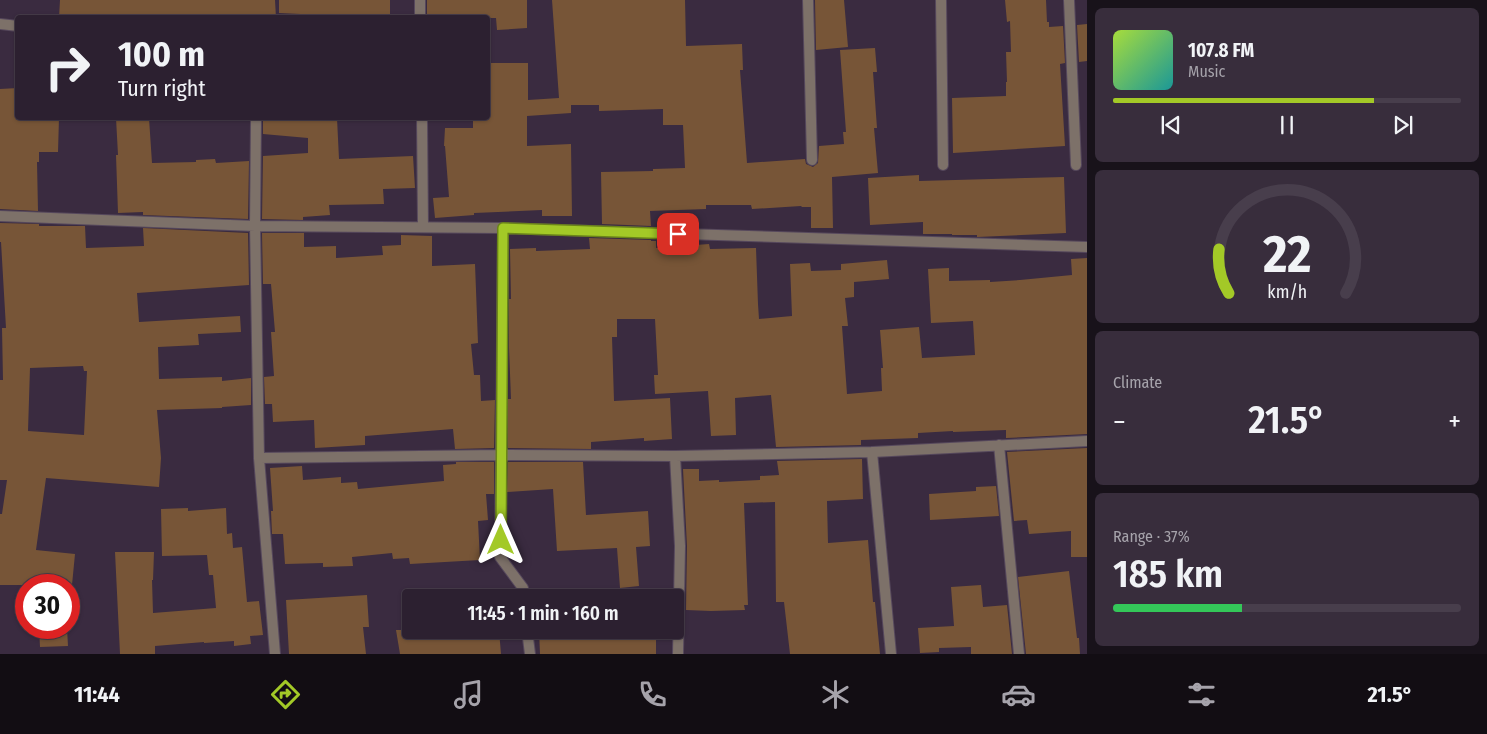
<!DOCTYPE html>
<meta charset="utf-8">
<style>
body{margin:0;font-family:"Fira Sans Condensed",sans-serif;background:#382d3c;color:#f1f3f6;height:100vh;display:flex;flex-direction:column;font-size:19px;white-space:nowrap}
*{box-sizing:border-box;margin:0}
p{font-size:16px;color:#a6a3ab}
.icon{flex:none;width:28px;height:28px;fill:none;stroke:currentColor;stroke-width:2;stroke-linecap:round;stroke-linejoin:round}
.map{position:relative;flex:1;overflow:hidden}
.details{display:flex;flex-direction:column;gap:8px;padding:8px;background:#18121a;width:400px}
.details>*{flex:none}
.top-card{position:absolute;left:15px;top:15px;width:475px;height:105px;border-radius:5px;box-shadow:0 1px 4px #0004,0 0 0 1px #483e4c;background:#2c2030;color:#f1f3f6;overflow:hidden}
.speed{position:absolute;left:15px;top:574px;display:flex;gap:10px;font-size:25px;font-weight:700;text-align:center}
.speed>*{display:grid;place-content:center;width:65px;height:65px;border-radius:50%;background:#2c2030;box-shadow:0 1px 4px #0004,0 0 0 1px #483e4c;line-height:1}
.speed .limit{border:8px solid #d22;background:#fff;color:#111}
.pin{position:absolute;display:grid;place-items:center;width:42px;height:42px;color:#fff;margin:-21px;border-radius:10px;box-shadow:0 2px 8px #0006}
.me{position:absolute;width:55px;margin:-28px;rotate:0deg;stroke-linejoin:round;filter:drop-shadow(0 0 4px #0008)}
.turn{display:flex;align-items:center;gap:18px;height:105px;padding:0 20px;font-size:22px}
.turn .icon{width:65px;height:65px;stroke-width:2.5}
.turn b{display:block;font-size:35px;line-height:42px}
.big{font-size:38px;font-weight:600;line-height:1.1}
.details .widget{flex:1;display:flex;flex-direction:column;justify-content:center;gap:8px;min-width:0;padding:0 18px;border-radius:8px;background:#382d3c}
.details .dial{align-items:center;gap:0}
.dial svg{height:130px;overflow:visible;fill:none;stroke:#483e4c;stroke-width:7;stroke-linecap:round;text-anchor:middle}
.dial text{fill:#f1f3f6;stroke:none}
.song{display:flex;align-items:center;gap:15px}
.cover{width:60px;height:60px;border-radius:8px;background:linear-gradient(135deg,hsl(80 70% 55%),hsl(180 70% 35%))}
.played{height:5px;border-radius:2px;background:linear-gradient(90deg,#a3c927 75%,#483e4c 75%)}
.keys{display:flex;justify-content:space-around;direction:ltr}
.heat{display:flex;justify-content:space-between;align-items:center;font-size:28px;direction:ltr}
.charge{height:8px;border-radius:4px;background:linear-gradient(90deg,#34c759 37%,#483e4c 0)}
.trip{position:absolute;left:402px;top:589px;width:282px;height:50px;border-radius:5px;background:#2c2030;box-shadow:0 1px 4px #0004,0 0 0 1px #483e4c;font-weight:600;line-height:50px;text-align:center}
.tab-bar{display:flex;height:80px;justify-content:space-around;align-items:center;background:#120d13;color:#a6a3ab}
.tab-bar .icon{width:35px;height:35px}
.tab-bar .current{color:#a3c927}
.tab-bar b{font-size:22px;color:#f1f3f6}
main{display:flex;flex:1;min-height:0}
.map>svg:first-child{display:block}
.building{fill:#775537;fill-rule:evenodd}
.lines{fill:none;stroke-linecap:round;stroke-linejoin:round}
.street-casing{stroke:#56485c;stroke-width:12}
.street{stroke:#7d7169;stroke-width:10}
.route-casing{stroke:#6a8319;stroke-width:12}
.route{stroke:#a3c927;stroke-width:9}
</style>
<main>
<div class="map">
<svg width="1087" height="654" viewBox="0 0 1087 654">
<rect width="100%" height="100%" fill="#3a2b40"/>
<!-- building -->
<path class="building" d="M60 0H275L276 18H59Z
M279 0H390V18H343V16L279 13Z
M427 0H527V28L497 30 496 18H427Z
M552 0H685L686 46 742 44 743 70H740L747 163 805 159 806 164 813 167 818 163 819 146 844 144 843 132H846L840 50 875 48 877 72H873L877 128H874L878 173 832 177 833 228H811V207H802L801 206 752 209 751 205H706V209L650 211 651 226 602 224 601 172 653 171V169L685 168 683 125H663V109L599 111V105H571V113L527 116V146L571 144 572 216H542V210L474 213V215L435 218 433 198 449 197 445 146H444L445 128H473V118H488V63H528V100L559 98Z
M815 0H844L848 47 816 50Z
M1005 0H1046L1047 22H1049V27L1063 26 1065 63 1060 64 1065 146 953 153 952 98 1006 96V82H1007L1006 52H1011L1010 21 1007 22Z
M1087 24V61L1079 62 1077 25Z
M18 88V118H59L58 152H39V162H37L38 211 0 209V89Z
M116 118H149L152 163 196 162V160L215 159 216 163 249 161 248 219 143 215V212L118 213 116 155H118Z
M263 118H337L339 159 413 156 415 188 383 189 384 204 329 205 330 215 303 217V220L262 219 263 156 308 153V138L263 134Z
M919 175V181L1064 177 1066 233 977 237V235H952V234H923V222L870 225 868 178Z
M0 223 39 224V226H85L86 248 144 246 143 228 248 233 249 285 137 293 139 322 240 316 241 332 198 334 199 345 158 347 159 379 222 377V381L251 378V405L222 407V408L157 410 161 458 159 487 46 478 36 550 75 554 72 585H0V514H2L7 480H0V380H3L2 328H6L1 242H0ZM83 366 84 371H87L84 435 28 431 30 368Z
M262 233H304V247L336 246V258L383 255 382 246 401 245V235L432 236V266L475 264 478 343 471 344 474 375H480L481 401 495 400 494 448 455 449 453 429 365 436V445L315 448 314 420 273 422 272 404H265L264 377 274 376 271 332H275L271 284H263Z
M589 238 651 240V241H656V248L709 244 710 249 756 248 758 304 759 319 792 316 790 264 810 263 811 271 841 270V264L887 260 889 279 854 282V297L845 298 848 326H842L847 394 882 391 881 368H883L880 330 919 327 922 358 975 355 973 321 931 323 928 269 949 268V281L990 280V282L1020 280 1072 275 1071 259 1087 258V434L1006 438V430L953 432V431L918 433V438L861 440V445L776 447 771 395 735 398 736 435 711 436 708 391 655 394 654 375H658L655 319H617V337H612L614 401 670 398 672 439 644 441V438L591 442V449L508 448V399H511L509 348V299H511L510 249 536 248V251L590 249Z
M1087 448V557H1071V531L1029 534 1027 520 1014 521 1007 452Z
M862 459 863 499 827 501 828 543 868 540 873 602H875L880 654H790L784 602H776L775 502 744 503 748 605H744L745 610 711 611 686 610 687 546 683 469H699V481L719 480V482L760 480V476L779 475 777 461Z
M456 462H494V494H486L488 520 478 521 480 560 410 564 409 558 393 559 392 553 352 557 353 566 323 567V563L285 564 283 534H272L271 511H273L270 468 302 466 303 480 341 477V483L357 482 358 489 444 481 443 465 456 464Z
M508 462H583L586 515 648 511 650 546 636 547 639 586 620 588 617 548 557 551 553 489 507 492Z
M996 486 999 516 930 520 929 494 976 491V487Z
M188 508V511L226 508 227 534 232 533 233 548 242 547 247 602 259 601 263 635 250 636 251 644 234 646V641L204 643V642L155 646V654H120L115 552H154L153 580H152L153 613 216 608 213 575H209L207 555 162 556 161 509Z
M1069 571 1077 638H1079L1080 654H1026L1018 577Z
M981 585 983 607 1007 605 1012 654H971V647L939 648V652L920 653 918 628 954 626 951 587Z
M367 595 369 627H363L366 654H289L286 600Z
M39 628H67L68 646 40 647Z
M396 630H499L501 654H400Z
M539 630H656V654H540Z"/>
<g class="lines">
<defs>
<path id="street" d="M420 0V18
M808 0 812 160
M941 0 943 165
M1069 0 1076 165
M0 24 18 26
M256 118 255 226 259 458 275 654
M422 118 423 227
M0 216 255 226 503 228 1087 247
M503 228 500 557 523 588 524 598
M999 445 1019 654
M872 452 891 654
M675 456 680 546 678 654
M259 458 501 455 675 456 872 452 1087 441
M527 630 530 654"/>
</defs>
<!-- street casing -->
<use href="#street" class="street-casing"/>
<!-- street -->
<use href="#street" class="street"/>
</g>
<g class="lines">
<defs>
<path id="route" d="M501 540 503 228 678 234"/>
</defs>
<!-- route casing -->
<use href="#route" class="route-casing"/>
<!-- route -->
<use href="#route" class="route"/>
</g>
</svg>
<div class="speed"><div class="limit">30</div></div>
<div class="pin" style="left:678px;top:234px;background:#d93025"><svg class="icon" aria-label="arrive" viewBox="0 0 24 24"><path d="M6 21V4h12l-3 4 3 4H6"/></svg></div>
<svg class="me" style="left:501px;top:540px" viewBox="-20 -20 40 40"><path d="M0-17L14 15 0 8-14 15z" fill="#a3c927" stroke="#fff" stroke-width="4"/></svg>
<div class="trip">11:45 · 1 min · 160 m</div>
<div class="top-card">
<div class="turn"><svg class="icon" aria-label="right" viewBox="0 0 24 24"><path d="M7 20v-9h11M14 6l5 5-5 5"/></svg><div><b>100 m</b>Turn right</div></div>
</div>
</div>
<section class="details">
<div class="widget">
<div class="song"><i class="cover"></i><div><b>107.8 FM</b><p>Music</p></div></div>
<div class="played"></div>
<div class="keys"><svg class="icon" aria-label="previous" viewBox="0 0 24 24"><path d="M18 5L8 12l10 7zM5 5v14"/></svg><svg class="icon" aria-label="pause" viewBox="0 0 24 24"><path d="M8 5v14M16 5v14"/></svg><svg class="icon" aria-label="next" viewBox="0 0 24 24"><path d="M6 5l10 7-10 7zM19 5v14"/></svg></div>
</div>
<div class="widget dial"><svg viewBox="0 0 100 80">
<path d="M14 69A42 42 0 1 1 86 69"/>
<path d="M14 69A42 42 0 0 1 8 42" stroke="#a3c927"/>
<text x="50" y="56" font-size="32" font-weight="700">22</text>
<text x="50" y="72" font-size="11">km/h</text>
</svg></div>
<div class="widget"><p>Climate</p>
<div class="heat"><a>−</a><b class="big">21.5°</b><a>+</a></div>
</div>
<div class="widget"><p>Range · 37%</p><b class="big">185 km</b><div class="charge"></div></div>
</section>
</main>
<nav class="tab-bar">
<b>11:44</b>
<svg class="icon current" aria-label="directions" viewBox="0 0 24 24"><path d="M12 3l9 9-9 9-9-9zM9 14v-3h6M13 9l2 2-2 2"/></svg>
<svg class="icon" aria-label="music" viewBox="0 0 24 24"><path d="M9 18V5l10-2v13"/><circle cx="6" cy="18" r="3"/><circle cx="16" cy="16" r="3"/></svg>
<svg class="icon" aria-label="phone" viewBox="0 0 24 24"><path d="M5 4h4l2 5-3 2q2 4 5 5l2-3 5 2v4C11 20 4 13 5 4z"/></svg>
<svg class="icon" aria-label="climate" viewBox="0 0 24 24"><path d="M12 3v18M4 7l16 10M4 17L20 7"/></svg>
<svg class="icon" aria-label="car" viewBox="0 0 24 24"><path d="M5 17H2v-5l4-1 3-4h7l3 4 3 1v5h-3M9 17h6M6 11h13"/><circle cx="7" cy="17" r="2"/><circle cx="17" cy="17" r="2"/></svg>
<svg class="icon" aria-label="filters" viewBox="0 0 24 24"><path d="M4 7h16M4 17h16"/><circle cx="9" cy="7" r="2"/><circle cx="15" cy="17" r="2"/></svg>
<b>21.5°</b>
</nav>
